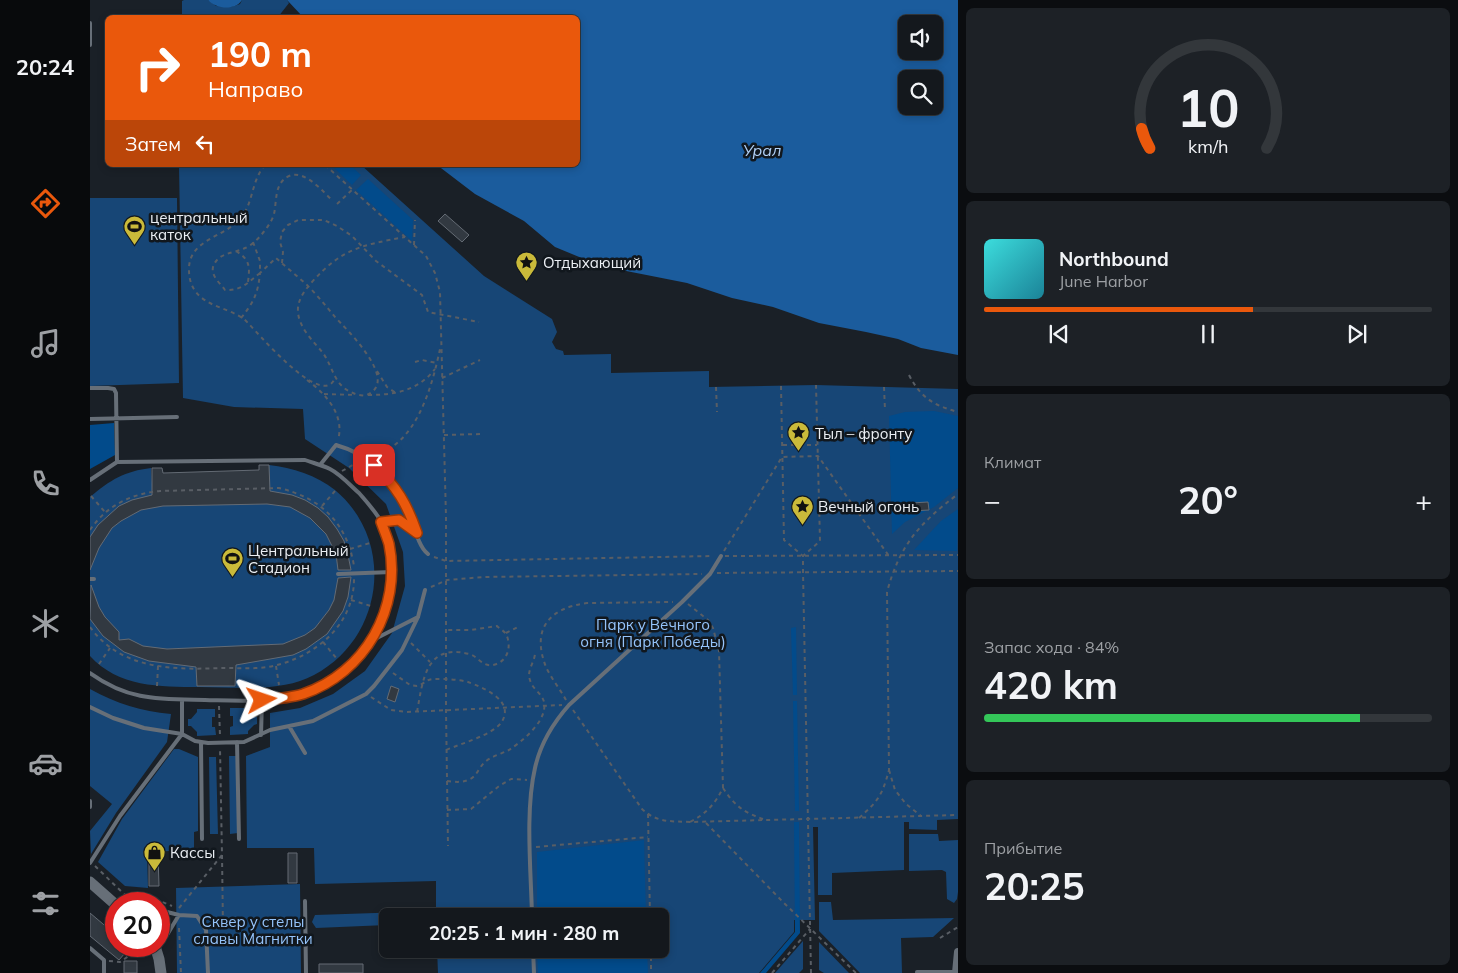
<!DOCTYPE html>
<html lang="ru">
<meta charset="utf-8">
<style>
body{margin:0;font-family:Mulish,sans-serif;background:#1d2126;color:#f1f3f6;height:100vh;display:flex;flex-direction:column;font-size:19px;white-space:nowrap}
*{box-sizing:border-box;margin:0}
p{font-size:16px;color:#9da0a4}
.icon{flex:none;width:28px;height:28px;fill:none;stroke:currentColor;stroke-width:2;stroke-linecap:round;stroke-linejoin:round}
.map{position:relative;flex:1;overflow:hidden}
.details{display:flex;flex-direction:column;gap:8px;padding:8px;background:#0b0d10;width:500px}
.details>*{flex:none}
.top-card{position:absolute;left:15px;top:15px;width:475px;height:152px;border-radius:8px;box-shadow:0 2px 8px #0003,0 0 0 1px #33373b;background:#ea580c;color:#fff;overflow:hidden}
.fabs{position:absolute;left:808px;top:15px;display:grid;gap:10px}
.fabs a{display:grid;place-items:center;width:45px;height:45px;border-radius:8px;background:#14181d;box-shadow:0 2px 8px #0003,0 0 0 1px #33373b;font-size:25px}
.speed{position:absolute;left:15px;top:892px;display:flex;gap:10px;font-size:25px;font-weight:700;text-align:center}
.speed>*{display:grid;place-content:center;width:65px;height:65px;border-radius:50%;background:#14181d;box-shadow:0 2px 8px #0003,0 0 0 1px #33373b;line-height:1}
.speed .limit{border:8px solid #d22;background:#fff;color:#111}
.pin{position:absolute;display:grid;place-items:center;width:42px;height:42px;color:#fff;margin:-21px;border-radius:10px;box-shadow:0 2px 8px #0006}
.me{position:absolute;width:55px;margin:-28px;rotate:85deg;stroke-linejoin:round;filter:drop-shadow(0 0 4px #0008)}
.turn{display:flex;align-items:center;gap:18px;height:105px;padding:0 20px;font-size:22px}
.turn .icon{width:65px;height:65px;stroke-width:2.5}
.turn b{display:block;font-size:35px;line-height:42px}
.then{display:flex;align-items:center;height:48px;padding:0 20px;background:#0003;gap:10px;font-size:19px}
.big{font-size:38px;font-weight:700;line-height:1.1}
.details .tile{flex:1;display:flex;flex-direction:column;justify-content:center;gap:8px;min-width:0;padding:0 18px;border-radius:8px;background:#1d2126}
.details .dial{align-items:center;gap:0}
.dial svg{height:130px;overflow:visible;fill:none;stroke:#33373b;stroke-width:7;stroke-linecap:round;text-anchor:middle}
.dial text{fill:#f1f3f6;stroke:none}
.song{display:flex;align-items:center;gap:15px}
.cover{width:60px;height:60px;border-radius:8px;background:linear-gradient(135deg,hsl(180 70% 55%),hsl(190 70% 35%))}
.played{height:5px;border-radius:2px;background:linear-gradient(90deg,#ea580c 60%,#33373b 60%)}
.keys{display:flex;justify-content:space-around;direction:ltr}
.heat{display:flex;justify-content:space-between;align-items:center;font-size:28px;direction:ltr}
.charge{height:8px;border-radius:4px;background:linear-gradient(90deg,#34c759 84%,#33373b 0)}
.trip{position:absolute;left:289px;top:908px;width:290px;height:50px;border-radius:8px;background:#14181d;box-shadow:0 2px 8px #0003,0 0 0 1px #33373b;font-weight:700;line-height:50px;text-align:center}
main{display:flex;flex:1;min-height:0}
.dock{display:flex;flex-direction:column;width:90px;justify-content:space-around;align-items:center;background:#080a0c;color:#9da0a4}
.dock .icon{width:35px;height:35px}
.dock .active{color:#ea580c}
.dock b{font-size:22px;color:#f1f3f6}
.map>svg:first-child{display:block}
.green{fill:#174676}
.forest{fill:#024b8b}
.water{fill:#1b5c9d;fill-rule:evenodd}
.building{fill:#323941;stroke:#646b74}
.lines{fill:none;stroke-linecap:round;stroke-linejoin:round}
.path{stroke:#595e65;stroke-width:2;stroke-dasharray:4 4;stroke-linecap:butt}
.lane{stroke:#676f78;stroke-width:4}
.street{stroke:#676f78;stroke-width:8}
.secondary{stroke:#676f78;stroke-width:11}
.route-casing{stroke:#983908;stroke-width:12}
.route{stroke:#ea580c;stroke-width:9}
.labels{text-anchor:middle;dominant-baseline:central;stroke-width:5;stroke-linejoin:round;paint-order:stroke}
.poi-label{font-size:15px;fill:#ebeff4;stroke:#11171d;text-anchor:start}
.park-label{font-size:15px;fill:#95c4fb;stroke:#11171d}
.water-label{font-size:16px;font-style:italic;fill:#b0cff4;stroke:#11171d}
</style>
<main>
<nav class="dock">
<b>20:24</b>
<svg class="icon active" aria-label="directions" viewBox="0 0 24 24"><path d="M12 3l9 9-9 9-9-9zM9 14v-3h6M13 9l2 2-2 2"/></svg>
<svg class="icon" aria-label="music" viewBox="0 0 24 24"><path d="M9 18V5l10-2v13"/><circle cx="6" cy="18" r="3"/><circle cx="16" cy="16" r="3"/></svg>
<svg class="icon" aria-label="phone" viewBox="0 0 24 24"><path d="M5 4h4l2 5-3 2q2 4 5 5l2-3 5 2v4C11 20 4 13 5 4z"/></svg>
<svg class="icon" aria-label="climate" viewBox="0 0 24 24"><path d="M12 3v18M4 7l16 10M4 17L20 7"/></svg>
<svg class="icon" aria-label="car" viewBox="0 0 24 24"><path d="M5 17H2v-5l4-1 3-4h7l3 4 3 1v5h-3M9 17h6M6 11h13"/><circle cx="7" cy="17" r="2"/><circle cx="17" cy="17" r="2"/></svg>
<svg class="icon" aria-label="filters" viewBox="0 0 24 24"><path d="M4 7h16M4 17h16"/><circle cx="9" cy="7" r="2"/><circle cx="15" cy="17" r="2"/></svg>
</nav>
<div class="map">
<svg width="868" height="973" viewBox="0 0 868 973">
<rect width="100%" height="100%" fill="#1a2027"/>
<!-- green -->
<path class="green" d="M94 0H118L126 6 141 7 150 4 152 0H197L199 3 188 17 92 18V1Z
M89 165H271L394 276 462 319 467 332 462 342 466 349 473 351 474 355 521 354V373L619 371V387L726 385 868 389V819L847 820V830L819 829V822H814V870L742 873V895H728V827H723L725 920H704V932L669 973H348L347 949H570V916H298L297 925 226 928 222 922 225 915 346 911V881L225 884 224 848H157L156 756 180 747V713L210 708 243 694 275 671 302 633 315 586 313 552 296 504 259 468 215 439 213 409 144 407 93 398Z
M0 198H87L89 383 0 386Z
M179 465C203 468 226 475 245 490 306 541 294 638 224 675 190 693 146 687 109 687 70 687 28 687 0 656V497C20 480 35 471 61 468L62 484 179 480Z
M0 689C27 704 51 711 81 714L77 742 26 813 1 854 0 831 22 804 0 786Z
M140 708H158V711L164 717H167V724L164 725 158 731V734L140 735V727L143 726V716H140Z
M107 709H125V717H122V727H125L126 735 107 736V732L101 726H98V719H101L107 712Z
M84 749H89L108 757V831L104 832V850L57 852 58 888 35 886 8 862 32 819Z
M139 756H146L148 833 140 834Z
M119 757H126L128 834H120Z
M819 834H848L849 841 868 840V892L867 899 864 903 857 899 856 872 852 870 819 871Z
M210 884 211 973H87L86 888Z
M729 902H741L743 920 864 918 843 937 811 938 812 973H770L729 931Z
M713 941V969L709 973H685Z
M729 942 759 973H734L729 970Z"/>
<!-- forest -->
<path class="forest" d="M244 165H260L271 175 262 185 242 166Z
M278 179 323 220 322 241 266 190Z
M844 411 868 416V488L844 507 815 522 802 534 799 416 815 412Z
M24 423 25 455 0 469V425Z
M868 509 867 551 824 550 851 521Z
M706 627 707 695H703L701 628Z
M703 701H707L709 811H705Z
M704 822H709L710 933 676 973H670L705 932Z
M554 840 556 916H447V852Z
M447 949H557L558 973H448Z"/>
<!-- water -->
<path class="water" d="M118 0H152C145 11 126 9 118 0Z
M197 0H868V355L831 348 808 339 776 332 729 323 683 307 642 298 597 283 511 266 465 247 434 221 385 194 347 165H488V18L213 17ZM816 24H844V51H816ZM816 79H844V106H816Z"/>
<!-- building -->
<path class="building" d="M355 214 379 235 372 242 348 221Z
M169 465H179L180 491 202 495 215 500 228 508 238 517 247 529 254 541 258 555 261 570H248L246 554 236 534 220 518 200 507 177 504 73 506 51 510 31 521 22 528 9 548 0 570V537L8 525 29 506 42 500 62 495V468H72L73 473 169 470Z
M838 502 839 510 821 511V503Z
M261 577 258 597 253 611 237 634 216 649 203 655 146 665 145 686H107L106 667 59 661 34 652 13 636 0 619 1 585 9 607 15 617 29 632V640L39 639 53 646 77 649 193 644 215 635 225 628 239 610 244 600 248 578Z
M301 686 309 689 305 702 297 699Z
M198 853H207V883H198Z
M59 855H68L69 886H59Z
M0 913 26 935V946H41L29 960 0 936Z
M34 961H47V973H34Z
M229 964H273V973H229Z"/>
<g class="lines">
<!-- path -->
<path class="path" d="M175 165C160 182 164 207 147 222 132 237 98 241 99 270 99 278 101 286 106 292 117 307 140 308 155 320 165 329 232 411 245 378
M235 165 336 256 345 273 350 292 356 517V711L358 846
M247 204 263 189
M163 242 170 261V273C158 282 152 291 135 290 130 283 121 276 123 267 128 252 143 254 155 248 161 246 168 239 172 234 177 228 182 221 184 214 187 201 184 183 199 176 215 169 233 192 243 201
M324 245 325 220
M146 251C160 260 160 266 158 282
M192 263 193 252 190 242 192 232 198 225 208 220H234L247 226 262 236 286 261 332 295 338 312 389 322
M151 318C164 302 168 293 170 273L186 258C196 267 207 276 217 285 227 295 236 306 245 317 256 329 304 375 282 392 276 397 268 396 261 392 244 385 243 367 233 353 224 342 209 328 208 312 207 300 215 290 222 282 252 248 273 245 315 237
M325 362 332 360 347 363
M287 371 297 387 306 393
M819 375C831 398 843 405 868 412
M352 378 390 360
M217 380C236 394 255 415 248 440
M691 386 694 540 713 556
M626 387 627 412
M794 387 795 410
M234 394 266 395
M278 395C304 395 328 391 345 369
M354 435 391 434
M693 445H727
M283 455C326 446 342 387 350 349
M252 471 270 461
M1 496 15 512
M232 506 245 491
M0 530C17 505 41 494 70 491L189 488C231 498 257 523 264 566
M260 549 280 543
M634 551 692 457 728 456 799 556
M635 556 868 555
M344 557 356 561 623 556
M627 573 868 571
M341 587 357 580 394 577 612 574
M261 600 281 606
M598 604 618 620 623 628 629 651 633 788C625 804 616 814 600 822
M0 627C31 670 84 670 132 668 147 668 163 669 178 667 222 659 264 627 264 579
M416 633 428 627
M233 642 247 659
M321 643 340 662
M9 664 20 648
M186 666 189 685
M303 673 320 685 327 686C333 685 336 679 344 679 354 679 368 679 378 682 394 688 426 701 411 723 402 735 370 744 356 750
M67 686 68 666
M281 697 301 710 316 712 472 705
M476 700C470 689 461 678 456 667 441 629 459 608 497 603L583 602
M129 706 130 736
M483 710 552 809C567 823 581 821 600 822L868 815
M327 712C333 679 336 643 379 654 388 656 392 667 403 665 418 662 422 646 416 634 414 631 410 629 407 626L381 630H356
M799 770 805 790 816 804 831 816
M357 781C365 782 373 783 380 779 387 776 389 767 395 762 402 756 411 754 419 750 431 742 451 726 454 710 457 694 443 692 440 680 436 670 446 661 445 651
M633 788C645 806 653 812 673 819
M357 810 381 809 409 786 421 779 437 780
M558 814 560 916
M769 818C788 801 792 796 799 770L797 592C810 544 830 523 868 494
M616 823 693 902 766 973
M446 847 558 837
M132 855 133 928
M5 866 35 895 70 901 82 906
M89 908 132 855 130 748
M89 928 91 973
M850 938 868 927
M561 949V973
M19 961 30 962 49 949
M682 973 720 929
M721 973 713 572V556L730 541 726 385"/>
<!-- lane -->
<path class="lane" d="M0 23V45
M0 388H18L24 389 26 393 27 462
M0 419 87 417
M230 465 246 445C280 454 309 483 321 516 325 528 328 546 338 554
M0 480 27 462 215 460C223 463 232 465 240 469 250 474 260 485 269 493 277 502 286 512 292 523 318 578 291 650 240 682 205 705 156 701 115 700 69 699 39 701 0 673
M291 522 309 520 327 533
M248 574 302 572
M0 579H4
M281 641 328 617
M0 707 23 718 54 728 92 734 105 741 118 743 154 742 180 730 223 721 276 694 284 686 312 650 328 617 335 590
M199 726 215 753
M171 735 172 700
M111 742 112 839
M147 742 149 839
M0 801V807
M0 863 30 816 92 734V700
M215 901 216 973
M69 910 89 915 107 916 116 930 118 973
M442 916C441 871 435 811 445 768 450 745 464 722 479 705L592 602 620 574 631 556
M69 942 77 935 89 915
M0 948 14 960V973
M443 949 444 973
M827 972H866"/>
<!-- street -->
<path class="street" d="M866 973 868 952"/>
<!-- secondary -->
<path class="secondary" d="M0 882 26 905
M65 946 69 959 71 973"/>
</g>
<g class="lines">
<defs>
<path id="route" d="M172 700C186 699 200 698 213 694 275 673 312 608 299 544 297 537 294 530 291 522L309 520 327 533C317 504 307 487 284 465"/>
</defs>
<!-- route casing -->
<use href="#route" class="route-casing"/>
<!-- route -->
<use href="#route" class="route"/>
</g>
<!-- icons -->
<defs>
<symbol id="stadium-pin" viewBox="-11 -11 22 30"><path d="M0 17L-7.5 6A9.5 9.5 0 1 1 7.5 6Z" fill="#caba3a" stroke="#11171d"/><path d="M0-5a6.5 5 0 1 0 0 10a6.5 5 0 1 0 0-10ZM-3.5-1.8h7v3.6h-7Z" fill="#111"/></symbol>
<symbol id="sight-pin" viewBox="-11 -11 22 30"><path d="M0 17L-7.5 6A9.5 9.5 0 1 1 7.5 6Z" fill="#caba3a" stroke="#11171d"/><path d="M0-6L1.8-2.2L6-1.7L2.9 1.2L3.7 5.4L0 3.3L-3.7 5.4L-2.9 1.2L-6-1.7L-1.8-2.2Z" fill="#111"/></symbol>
<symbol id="shop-pin" viewBox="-11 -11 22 30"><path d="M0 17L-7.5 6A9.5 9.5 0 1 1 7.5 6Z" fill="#caba3a" stroke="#11171d"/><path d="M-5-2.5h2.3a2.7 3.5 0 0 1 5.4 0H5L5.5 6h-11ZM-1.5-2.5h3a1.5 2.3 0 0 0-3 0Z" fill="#111"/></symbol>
</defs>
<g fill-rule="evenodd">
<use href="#stadium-pin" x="32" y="214" width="25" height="34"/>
<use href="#sight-pin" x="424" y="250" width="25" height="34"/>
<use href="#sight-pin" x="696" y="420" width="25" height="34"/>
<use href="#sight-pin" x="700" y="494" width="25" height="34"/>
<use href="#stadium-pin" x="130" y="546" width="25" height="34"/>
<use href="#shop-pin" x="52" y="840" width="25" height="34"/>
</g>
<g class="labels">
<!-- poi labels -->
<g class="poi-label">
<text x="60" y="217">центральный<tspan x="60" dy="17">каток</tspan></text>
<text x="453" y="262">Отдыхающий</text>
<text x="725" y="433">Тыл – фронту</text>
<text x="728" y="506">Вечный огонь</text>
<text x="158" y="550">Центральный<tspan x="158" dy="17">Стадион</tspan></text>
<text x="80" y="852">Кассы</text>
</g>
<!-- park labels -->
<g class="park-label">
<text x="563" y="624">Парк у Вечного<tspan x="563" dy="17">огня (Парк Победы)</tspan></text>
<text x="163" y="921">Сквер у стелы<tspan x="163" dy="17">славы Магнитки</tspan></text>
</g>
<!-- water labels -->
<g class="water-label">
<text x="672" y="150">Урал</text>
</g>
</g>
</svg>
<div class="fabs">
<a><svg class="icon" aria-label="sound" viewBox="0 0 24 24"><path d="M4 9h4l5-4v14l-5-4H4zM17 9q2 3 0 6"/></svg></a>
<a><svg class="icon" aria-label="search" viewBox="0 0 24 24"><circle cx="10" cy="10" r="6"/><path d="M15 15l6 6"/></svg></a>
</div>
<div class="speed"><div class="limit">20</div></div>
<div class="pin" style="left:284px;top:465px;background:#d93025"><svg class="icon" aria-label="arrive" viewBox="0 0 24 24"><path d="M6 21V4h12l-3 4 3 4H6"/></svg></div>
<svg class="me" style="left:172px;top:700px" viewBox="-20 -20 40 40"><path d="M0-17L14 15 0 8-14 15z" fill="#ea580c" stroke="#fff" stroke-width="4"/></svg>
<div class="trip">20:25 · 1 мин · 280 m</div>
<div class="top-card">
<div class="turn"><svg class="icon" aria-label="right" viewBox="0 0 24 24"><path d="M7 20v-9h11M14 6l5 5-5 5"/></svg><div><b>190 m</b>Направо</div></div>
<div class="then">Затем<svg class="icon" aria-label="left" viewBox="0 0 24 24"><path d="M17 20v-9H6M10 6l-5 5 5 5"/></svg></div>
</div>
</div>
<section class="details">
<div class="tile dial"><svg viewBox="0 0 100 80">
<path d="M14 69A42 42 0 1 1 86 69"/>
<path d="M14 69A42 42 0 0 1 9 57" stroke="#ea580c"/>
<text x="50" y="56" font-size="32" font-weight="700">10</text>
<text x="50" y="72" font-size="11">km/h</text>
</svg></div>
<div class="tile">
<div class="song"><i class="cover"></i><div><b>Northbound</b><p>June Harbor</p></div></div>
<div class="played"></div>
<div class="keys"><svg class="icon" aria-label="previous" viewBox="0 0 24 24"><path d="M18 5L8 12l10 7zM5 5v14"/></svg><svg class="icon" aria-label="pause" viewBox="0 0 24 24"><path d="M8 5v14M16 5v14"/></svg><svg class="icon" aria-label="next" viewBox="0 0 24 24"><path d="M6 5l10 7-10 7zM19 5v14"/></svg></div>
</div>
<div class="tile"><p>Климат</p>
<div class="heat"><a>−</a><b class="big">20°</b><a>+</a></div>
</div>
<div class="tile"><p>Запас хода · 84%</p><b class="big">420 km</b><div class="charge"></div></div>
<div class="tile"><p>Прибытие</p><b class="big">20:25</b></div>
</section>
</main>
